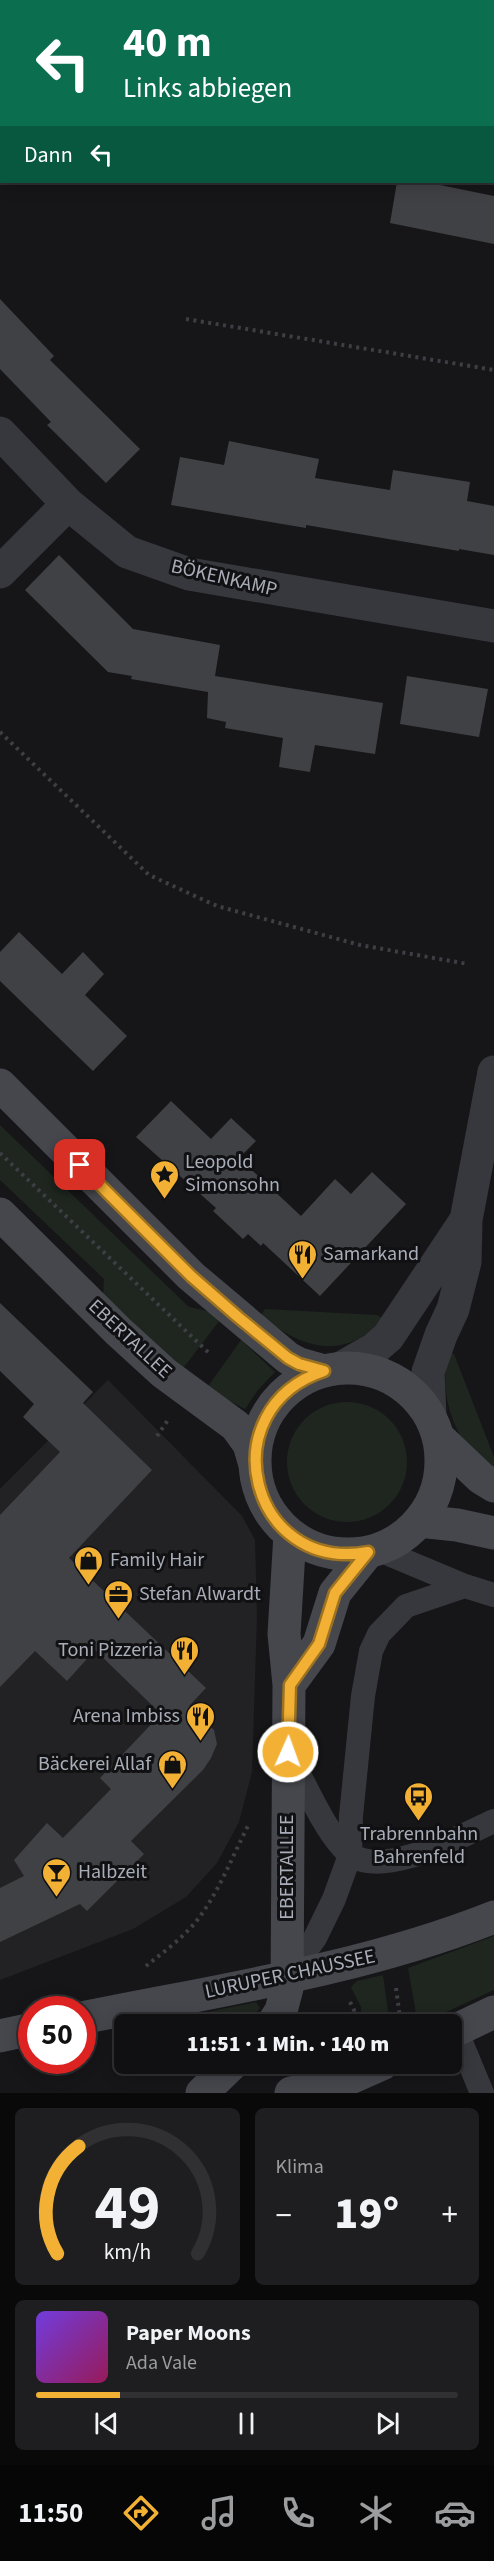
<!DOCTYPE html>
<html lang="de">
<meta charset="utf-8">
<style>
body{margin:0;font-family:"Source Sans 3",sans-serif;background:#1e1e20;color:#f1f3f6;height:100vh;display:flex;flex-direction:column;font-size:22px;white-space:nowrap}
*{box-sizing:border-box;margin:0}
p{font-size:20px;color:#9c9d9f}
.icon{flex:none;width:33px;height:33px;fill:none;stroke:currentColor;stroke-width:2;stroke-linecap:round;stroke-linejoin:round}
.map{position:relative;height:2093px;overflow:hidden}
.panel{display:flex;flex-direction:column;gap:15px;padding:15px;background:#09090a;flex:1}
.panel>*{flex:none}
.guide{position:absolute;left:0px;top:0px;width:495px;height:183px;box-shadow:0 3px 15px #0003,0 0 0 2px #303032;background:#0b6e4f;color:#fff;overflow:hidden}
.speed{position:absolute;left:18px;top:1996px;display:flex;gap:12px;font-size:30px;font-weight:700;text-align:center}
.speed>*{display:grid;place-content:center;width:78px;height:78px;border-radius:50%;background:#101012;box-shadow:0 3px 15px #0003,0 0 0 2px #303032;line-height:1}
.speed .limit{border:9px solid #d22;background:#fff;color:#111}
.pin{position:absolute;display:grid;place-items:center;width:51px;height:51px;color:#fff;margin:-26px;border-radius:12px;box-shadow:0 3px 9px #0006}
.me{position:absolute;width:66px;margin:-33px;rotate:2deg;stroke-linejoin:round;filter:drop-shadow(0 0 4px #0008)}
.turn{display:flex;align-items:center;gap:21px;height:126px;padding:0 24px;font-size:27px}
.turn .icon{width:78px;height:78px;stroke-width:2.5}
.turn b{display:block;font-size:42px;line-height:51px}
.then{display:flex;align-items:center;height:57px;padding:0 24px;background:#0003;gap:12px;font-size:22px}
.big{font-size:45px;font-weight:800;line-height:1.1}
.panel .tile{flex:1;display:flex;flex-direction:column;justify-content:center;gap:9px;min-width:0;padding:0 21px;border-radius:9px;background:#1e1e20}
.panel .dial{align-items:center;gap:0}
.dial svg{height:156px;overflow:visible;fill:none;stroke:#303032;stroke-width:7;stroke-linecap:round;text-anchor:middle}
.dial text{fill:#f1f3f6;stroke:none}
.song{display:flex;align-items:center;gap:18px}
.cover{width:72px;height:72px;border-radius:9px;background:linear-gradient(135deg,hsl(260 70% 55%),hsl(330 70% 35%))}
.played{height:6px;border-radius:3px;background:linear-gradient(90deg,#f2b134 20%,#303032 20%)}
.keys{display:flex;justify-content:space-around;direction:ltr}
.heat{display:flex;justify-content:space-between;align-items:center;font-size:33px;direction:ltr}
.panel .tiles{flex:1;display:grid;gap:15px;grid-template-columns:1fr 1fr}
.tile:last-child{grid-column:span 2}
.trip{position:absolute;left:114px;top:2014px;width:348px;height:60px;border-radius:9px;background:#101012;box-shadow:0 3px 15px #0003,0 0 0 2px #303032;font-weight:800;line-height:60px;text-align:center}
.menu{display:flex;height:96px;justify-content:space-around;align-items:center;background:#060607;color:#9c9d9f}
.menu .icon{width:42px;height:42px}
.menu .active{color:#f2b134}
.menu b{font-size:27px;color:#f1f3f6}
.map>svg:first-child{display:block}
.built{fill:#222225}
.green{fill:#1e261f}
.building{fill:#404145}
.lines{fill:none;stroke-linecap:round;stroke-linejoin:round}
.path{stroke:#3d3f44;stroke-width:4;stroke-dasharray:3 4.5;stroke-linecap:butt}
.service{stroke:#37383d;stroke-width:24}
.minor{stroke:#37383d;stroke-width:33}
.tertiary{stroke:#37383d;stroke-width:33}
.secondary{stroke:#45474d;stroke-width:33}
.route-casing{stroke:#9d7322;stroke-width:15}
.route{stroke:#f2b134;stroke-width:10}
.labels{text-anchor:middle;dominant-baseline:central;stroke-width:6;stroke-linejoin:round;paint-order:stroke}
.street-label{font-size:20px;fill:#a8adb8;stroke:#111113}
.poi-label{font-size:20px;fill:#a8adb8;stroke:#111113;text-anchor:start}
</style>
<div class="map">
<svg width="494" height="2093" viewBox="0 0 494 2093">
<rect width="100%" height="100%" fill="#161618"/>
<!-- built -->
<path class="built" d="M108 1380 242 1516 255 1540 257 1616 252 1772 239 1822 217 1863 186 1897 133 1929 0 1980V1489Z"/>
<!-- green -->
<path class="green" d="M0 1125 189 1307 212 1312 220 1320 181 1371 103 1296 104 1279 0 1180Z
M265 1309 377 1315 383 1318C346 1362 300 1349 261 1315Z
M241 1340 275 1372 258 1390 245 1409 206 1389Z
M450 1353 454 1354 494 1457V1470C484 1460 471 1451 463 1440 448 1417 439 1378 450 1353Z
M287 1462a60 60 0 1 1 120 0a60 60 0 1 1-120 0Z
M494 1936V1990L418 2025 408 1968Z
M383 1975 390 2025H362L361 2007 351 1987 357 1981Z
M256 2002 260 2008 245 2025H179L178 2018Z"/>
<!-- building -->
<path class="building" d="M397 182H441L440 185 494 196V244L390 223Z
M0 299 54 356 50 360 140 449 106 483 47 425 51 422 0 369Z
M229 441 319 459 315 478 390 490 393 470 470 482 467 501 494 506V555L459 549V551L306 525V528L171 505 180 457 224 465Z
M59 555 133 629 220 645 215 676 383 703 375 754 315 745 310 772 279 767 283 738 225 728 226 722 207 718 208 692 131 679 132 676 108 672 25 590Z
M407 676 488 689 479 737 400 724Z
M19 932 62 974 83 952 104 974 85 995 127 1036 93 1071 0 981V952Z
M171 1101 211 1139 231 1118 256 1141 239 1158 301 1216 335 1179 351 1194 372 1172 406 1204 320 1296 263 1243 261 1246 248 1234 243 1239 213 1211 216 1208 136 1137Z
M0 1303 93 1392 83 1403 152 1470 69 1558 206 1688 189 1706 214 1730 217 1744 211 1758 203 1770 131 1841 144 1854 87 1911 80 1904 0 1942V1888L24 1876 14 1860 47 1823 63 1838 111 1789 100 1778 161 1714 95 1650 67 1681 35 1651 0 1687V1515L60 1452 23 1417 34 1404 0 1371Z"/>
<g class="lines">
<!-- path -->
<path class="path" d="M186 319 494 370
M0 732 149 875 217 906 360 945 468 964
M0 1153 211 1355
M157 1436 168 1420
M146 1966C165 1951 187 1935 201 1915 221 1887 233 1855 249 1824
M396 1988 401 2025
M350 2002 354 2010 353 2025"/>
<!-- service -->
<path class="service" d="M379 1550 465 1586 494 1595
M291 1758C304 1783 329 1840 351 1855 386 1878 460 1836 494 1821
M287 1976 315 1938 334 1899 350 1855 351 1816 363 1696 371 1651 379 1634 406 1606 465 1586
M456 2030 482 2093"/>
<!-- minor -->
<path class="minor" d="M79 0 81 2
M494 127V128
M0 433 68 504 127 552 189 574 494 626
M0 572 68 504"/>
<!-- tertiary -->
<path class="tertiary" d="M341 1368 374 1349 388 1337 466 1220
M430 1416 428 1372 441 1335 453 1309 465 1262 466 1220 494 1072"/>
<!-- secondary -->
<path class="secondary" d="M0 1085 191 1276 288 1358 299 1364 324 1371
M0 1214 118 1331 164 1373 236 1426 249 1444 255 1465
M255 1461a93 93 0 1 1 186 0a93 93 0 1 1-186 0Z
M439 1438 481 1478 494 1486
M419 1521 457 1525 494 1533
M289 1685 319 1644 335 1593 368 1552
M82 2018C220 1990 363 1969 494 1917
M272 2025 281 2011 287 1988 289 1685 284 1634 290 1534
M452 2032 494 2012
M0 2036 32 2029
M202 2093 232 2064
M291 2093 348 2079 382 2064"/>
</g>
<g class="lines">
<defs>
<path id="route" d="M80 1165 191 1276 238 1317 288 1358 299 1364 324 1371C209 1409 250 1574 368 1552L335 1593 319 1644 290 1685 288 1752"/>
</defs>
<!-- route casing -->
<use href="#route" class="route-casing"/>
<!-- route -->
<use href="#route" class="route"/>
</g>
<!-- icons -->
<defs>
<symbol id="sight-pin" viewBox="-11 -11 22 30"><path d="M0 17L-7.5 6A9.5 9.5 0 1 1 7.5 6Z" fill="#f2b134" stroke="#111113"/><path d="M0-6L1.8-2.2L6-1.7L2.9 1.2L3.7 5.4L0 3.3L-3.7 5.4L-2.9 1.2L-6-1.7L-1.8-2.2Z" fill="#111"/></symbol>
<symbol id="restaurant-pin" viewBox="-11 -11 22 30"><path d="M0 17L-7.5 6A9.5 9.5 0 1 1 7.5 6Z" fill="#f2b134" stroke="#111113"/><path d="M-5-6h1v4h1v-4h1v4h1v-4h1v5L-1.5 .5V6h-2V.5L-5-1ZM5-6V6H3V1.5H1.5Q1.5-4 5-6Z" fill="#111"/></symbol>
<symbol id="shop-pin" viewBox="-11 -11 22 30"><path d="M0 17L-7.5 6A9.5 9.5 0 1 1 7.5 6Z" fill="#f2b134" stroke="#111113"/><path d="M-5-2.5h2.3a2.7 3.5 0 0 1 5.4 0H5L5.5 6h-11ZM-1.5-2.5h3a1.5 2.3 0 0 0-3 0Z" fill="#111"/></symbol>
<symbol id="office-pin" viewBox="-11 -11 22 30"><path d="M0 17L-7.5 6A9.5 9.5 0 1 1 7.5 6Z" fill="#f2b134" stroke="#111113"/><path d="M-6-3h4V-5.5h4V-3h4V5H-6ZM-1-4.5V-3h2v-1.5ZM-6 0V1H6V0Z" fill="#111"/></symbol>
<symbol id="bus-pin" viewBox="-11 -11 22 30"><path d="M0 17L-7.5 6A9.5 9.5 0 1 1 7.5 6Z" fill="#f2b134" stroke="#111113"/><path d="M-5-6H5V4H4V6H2V4H-2V6H-4V4H-5ZM-3.5-4V0h7V-4ZM-3.5 1.2v1.5H-2V1.2ZM2 1.2v1.5H3.5V1.2Z" fill="#111"/></symbol>
<symbol id="bar-pin" viewBox="-11 -11 22 30"><path d="M0 17L-7.5 6A9.5 9.5 0 1 1 7.5 6Z" fill="#f2b134" stroke="#111113"/><path d="M-6-5H6L.8 .8V4.5H3.5V6h-7V4.5H-.8V.8Z" fill="#111"/></symbol>
</defs>
<g fill-rule="evenodd">
<use href="#sight-pin" x="148" y="1158" width="33" height="45"/>
<use href="#restaurant-pin" x="286" y="1238" width="33" height="45"/>
<use href="#shop-pin" x="72" y="1544" width="33" height="45"/>
<use href="#office-pin" x="102" y="1578" width="33" height="45"/>
<use href="#restaurant-pin" x="168" y="1634" width="33" height="45"/>
<use href="#restaurant-pin" x="184" y="1700" width="33" height="45"/>
<use href="#shop-pin" x="156" y="1748" width="33" height="45"/>
<use href="#bus-pin" x="402" y="1780" width="33" height="45"/>
<use href="#bar-pin" x="40" y="1856" width="33" height="45"/>
</g>
<g class="labels">
<!-- street labels -->
<g class="street-label">
<text transform="translate(224 578) rotate(13)">BÖKENKAMP</text>
<text transform="translate(130 1339) rotate(43)">EBERTALLEE</text>
<text transform="translate(287 1867) rotate(-90)">EBERTALLEE</text>
<text transform="translate(290 1974) rotate(-12)">LURUPER CHAUSSEE</text>
</g>
<!-- poi labels -->
<g class="poi-label">
<text x="185" y="1162">Leopold<tspan x="185" dy="23">Simonsohn</tspan></text>
<text x="323" y="1254">Samarkand</text>
<text x="110" y="1560">Family Hair</text>
<text x="139" y="1594">Stefan Alwardt</text>
<text x="163" y="1650" text-anchor="end">Toni Pizzeria</text>
<text x="180" y="1716" text-anchor="end">Arena Imbiss</text>
<text x="151" y="1764" text-anchor="end">Bäckerei Allaf</text>
<text x="419" y="1834" text-anchor="middle">Trabrennbahn<tspan x="419" dy="23">Bahrenfeld</tspan></text>
<text x="78" y="1872">Halbzeit</text>
</g>
</g>
</svg>
<div class="speed"><div class="limit">50</div></div>
<div class="pin" style="left:80px;top:1165px;background:#d93025"><svg class="icon" aria-label="arrive" viewBox="0 0 24 24"><path d="M6 21V4h12l-3 4 3 4H6"/></svg></div>
<svg class="me" style="left:288px;top:1752px" viewBox="-20 -20 40 40"><circle r="17" fill="#f2b134" stroke="#fff" stroke-width="3"/><path d="M0-11L8 9 0 5-8 9z" fill="#fff"/></svg>
<div class="trip">11:51 · 1 Min. · 140 m</div>
<div class="guide">
<div class="turn"><svg class="icon" aria-label="left" viewBox="0 0 24 24"><path d="M17 20v-9H6M10 6l-5 5 5 5"/></svg><div><b>40 m</b>Links abbiegen</div></div>
<div class="then">Dann<svg class="icon" aria-label="left" viewBox="0 0 24 24"><path d="M17 20v-9H6M10 6l-5 5 5 5"/></svg></div>
</div>
</div>
<section class="panel">
<div class="tiles">
<div class="tile dial"><svg viewBox="0 0 100 80">
<path d="M14 69A42 42 0 1 1 86 69"/>
<path d="M14 69A42 42 0 0 1 25 14" stroke="#f2b134"/>
<text x="50" y="56" font-size="32" font-weight="700">49</text>
<text x="50" y="72" font-size="11">km/h</text>
</svg></div>
<div class="tile"><p>Klima</p>
<div class="heat"><a>−</a><b class="big">19°</b><a>+</a></div>
</div>
<div class="tile">
<div class="song"><i class="cover"></i><div><b>Paper Moons</b><p>Ada Vale</p></div></div>
<div class="played"></div>
<div class="keys"><svg class="icon" aria-label="previous" viewBox="0 0 24 24"><path d="M18 5L8 12l10 7zM5 5v14"/></svg><svg class="icon" aria-label="pause" viewBox="0 0 24 24"><path d="M8 5v14M16 5v14"/></svg><svg class="icon" aria-label="next" viewBox="0 0 24 24"><path d="M6 5l10 7-10 7zM19 5v14"/></svg></div>
</div>
</div>
</section>
<nav class="menu">
<b>11:50</b>
<svg class="icon active" aria-label="directions" viewBox="0 0 24 24"><path d="M12 3l9 9-9 9-9-9zM9 14v-3h6M13 9l2 2-2 2"/></svg>
<svg class="icon" aria-label="music" viewBox="0 0 24 24"><path d="M9 18V5l10-2v13"/><circle cx="6" cy="18" r="3"/><circle cx="16" cy="16" r="3"/></svg>
<svg class="icon" aria-label="phone" viewBox="0 0 24 24"><path d="M5 4h4l2 5-3 2q2 4 5 5l2-3 5 2v4C11 20 4 13 5 4z"/></svg>
<svg class="icon" aria-label="climate" viewBox="0 0 24 24"><path d="M12 3v18M4 7l16 10M4 17L20 7"/></svg>
<svg class="icon" aria-label="car" viewBox="0 0 24 24"><path d="M5 17H2v-5l4-1 3-4h7l3 4 3 1v5h-3M9 17h6M6 11h13"/><circle cx="7" cy="17" r="2"/><circle cx="17" cy="17" r="2"/></svg>
</nav>
